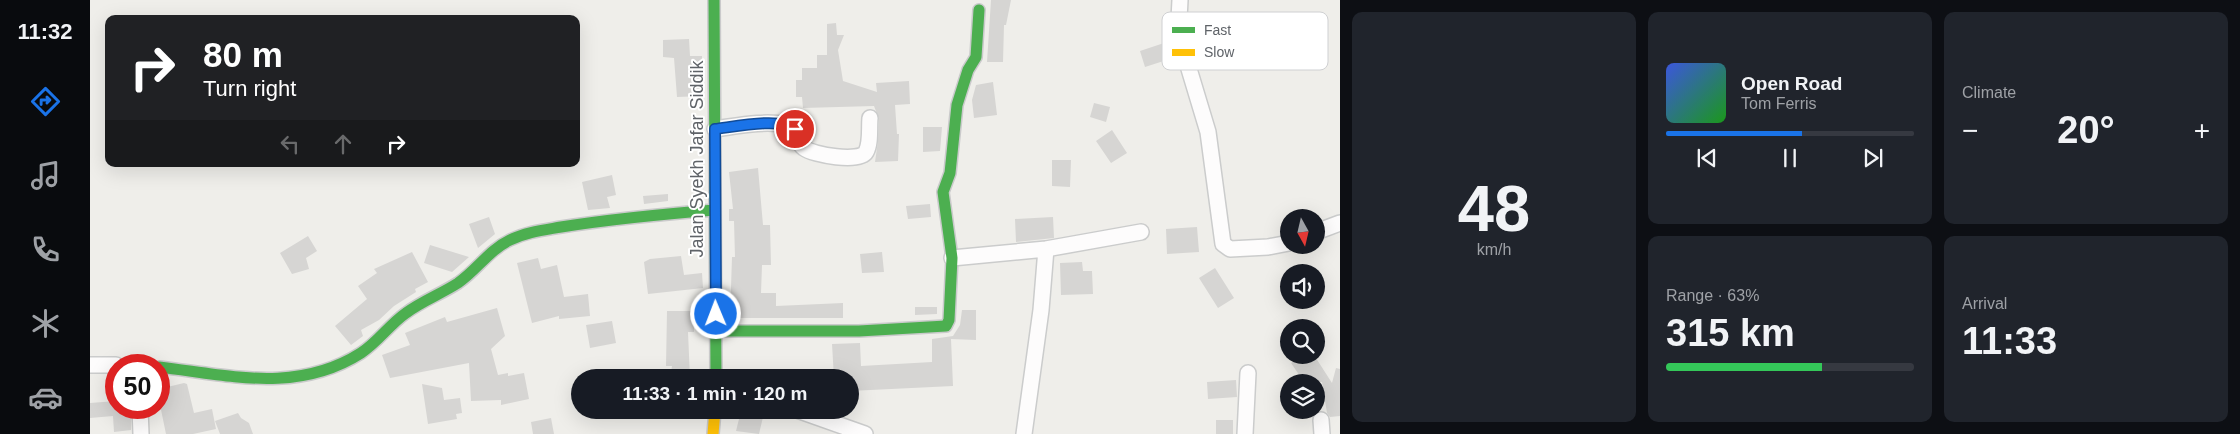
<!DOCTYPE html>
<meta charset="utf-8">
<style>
body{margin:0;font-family:Arial,sans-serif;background:#20242c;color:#f1f3f6;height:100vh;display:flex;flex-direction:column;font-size:19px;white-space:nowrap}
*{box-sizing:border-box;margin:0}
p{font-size:16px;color:#9ea1a6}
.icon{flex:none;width:28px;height:28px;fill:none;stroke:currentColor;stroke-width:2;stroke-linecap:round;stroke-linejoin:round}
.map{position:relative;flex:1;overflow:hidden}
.panel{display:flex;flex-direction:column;gap:12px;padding:12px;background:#0d0f14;width:900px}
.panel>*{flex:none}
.top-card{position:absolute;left:15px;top:15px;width:475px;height:152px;border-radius:10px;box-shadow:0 5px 20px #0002;background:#202124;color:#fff;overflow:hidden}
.needle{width:32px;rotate:172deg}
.controls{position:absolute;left:1190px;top:209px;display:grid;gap:10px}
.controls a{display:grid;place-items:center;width:45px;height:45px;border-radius:50%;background:#171b24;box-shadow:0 5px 20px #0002;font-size:25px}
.speed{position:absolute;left:15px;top:354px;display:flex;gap:10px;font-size:25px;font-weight:700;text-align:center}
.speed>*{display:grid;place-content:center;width:65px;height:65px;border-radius:50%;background:#171b24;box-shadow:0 5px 20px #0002;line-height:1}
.speed .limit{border:8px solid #d22;background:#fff;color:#111}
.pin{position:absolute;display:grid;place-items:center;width:42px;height:42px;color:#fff;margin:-21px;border:2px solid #fff;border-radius:50%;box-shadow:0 1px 5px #0007}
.me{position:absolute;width:55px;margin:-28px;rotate:359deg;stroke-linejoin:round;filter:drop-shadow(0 0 4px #0008)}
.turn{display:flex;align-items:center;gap:18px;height:105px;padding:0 15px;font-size:22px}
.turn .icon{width:65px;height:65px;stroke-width:2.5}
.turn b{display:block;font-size:35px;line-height:42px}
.lanes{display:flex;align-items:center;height:48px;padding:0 15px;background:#0003;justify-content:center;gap:25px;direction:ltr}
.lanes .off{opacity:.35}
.big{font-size:38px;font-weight:600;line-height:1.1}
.panel .tile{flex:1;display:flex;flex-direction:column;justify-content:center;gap:8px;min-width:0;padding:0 18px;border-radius:10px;background:#20242c}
.panel .dial{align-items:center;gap:0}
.dial b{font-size:65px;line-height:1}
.song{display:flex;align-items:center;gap:15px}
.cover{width:60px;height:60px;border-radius:8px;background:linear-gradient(135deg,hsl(230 70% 55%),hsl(120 70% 35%))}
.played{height:5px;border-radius:2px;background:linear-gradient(90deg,#1a73e8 55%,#363941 55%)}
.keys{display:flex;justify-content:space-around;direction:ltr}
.heat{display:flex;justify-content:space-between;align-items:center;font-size:28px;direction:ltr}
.charge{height:8px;border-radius:4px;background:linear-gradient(90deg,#34c759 63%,#363941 0)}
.panel .tiles{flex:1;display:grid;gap:12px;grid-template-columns:repeat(3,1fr)}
.tile:first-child{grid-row:span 2}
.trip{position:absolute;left:481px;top:369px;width:288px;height:50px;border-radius:25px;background:#171b24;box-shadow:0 5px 20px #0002;font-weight:600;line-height:50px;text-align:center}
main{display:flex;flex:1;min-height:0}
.menu{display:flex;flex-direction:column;width:90px;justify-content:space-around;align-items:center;background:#090b0e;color:#9ea1a6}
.menu .icon{width:35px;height:35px}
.menu .selected{color:#1a73e8}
.menu b{font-size:22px;color:#f1f3f6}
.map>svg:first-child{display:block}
.building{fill:#d6d5d3}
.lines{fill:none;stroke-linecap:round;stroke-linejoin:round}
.street-casing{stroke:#cbcccc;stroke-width:18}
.fast-casing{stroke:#cacacb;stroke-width:14}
.slow-casing{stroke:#cacacb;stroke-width:14}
.street{stroke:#fdfcfc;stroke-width:15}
.fast{stroke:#4caf50;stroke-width:11}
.slow{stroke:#ffc107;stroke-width:11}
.route-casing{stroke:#114b97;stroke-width:12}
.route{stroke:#1a73e8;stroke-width:9}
.labels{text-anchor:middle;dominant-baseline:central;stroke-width:4;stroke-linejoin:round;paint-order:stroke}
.street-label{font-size:18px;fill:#5f6368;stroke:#fff}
.key{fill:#fff;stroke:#cfd0d2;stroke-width:1}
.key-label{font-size:14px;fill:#5f6368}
</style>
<main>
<nav class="menu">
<b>11:32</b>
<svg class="icon selected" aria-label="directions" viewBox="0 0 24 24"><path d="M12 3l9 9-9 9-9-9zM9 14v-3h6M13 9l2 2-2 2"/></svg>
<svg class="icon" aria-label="music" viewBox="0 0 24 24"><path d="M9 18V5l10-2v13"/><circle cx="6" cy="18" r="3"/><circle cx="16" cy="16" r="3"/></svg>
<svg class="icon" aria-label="phone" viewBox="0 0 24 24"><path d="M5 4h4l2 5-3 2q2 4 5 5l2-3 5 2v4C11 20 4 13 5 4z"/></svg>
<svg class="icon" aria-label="climate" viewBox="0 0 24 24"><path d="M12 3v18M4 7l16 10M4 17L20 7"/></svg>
<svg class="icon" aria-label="car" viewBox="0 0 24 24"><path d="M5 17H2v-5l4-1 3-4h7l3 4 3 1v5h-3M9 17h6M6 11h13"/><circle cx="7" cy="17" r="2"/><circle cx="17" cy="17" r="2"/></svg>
</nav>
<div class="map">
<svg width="1250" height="434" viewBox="0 0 1250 434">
<rect width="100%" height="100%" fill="#efeeea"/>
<!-- building -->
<path class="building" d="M901 0H921L916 25H914L913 62H897Z
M746 23 747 35H754L748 50 753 81 787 92 786 83 819 81 820 104 805 105 807 134H809L808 161 785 162 788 141 789 119 784 106 713 108 712 97H706V80H712V68H727V55H737V24Z
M599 39 600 56H612V96L587 97 584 58 573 57V40Z
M1080 41 1086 57 1055 67 1050 51Z
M903 82 907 115 884 118 882 100 886 85Z
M1004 103 1020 107 1016 122 1000 117Z
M833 127H852L850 151 833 152Z
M1022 130 1037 153 1021 163 1006 141Z
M962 160H981L980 187 962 186Z
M668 168 673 225H680L681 265H672L671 293H686V306L753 303V318H640L642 257H645L644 221H639V209H643L639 172Z
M522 175 526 195 517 197 520 208 498 210 492 182Z
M578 194V201L554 204 553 196Z
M840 204 841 217 818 219 816 206Z
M399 217 405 234 388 248 379 224Z
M963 217 964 238 926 242 925 219Z
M1107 227 1109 252 1077 254 1076 229Z
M218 236 227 251 216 258 219 269 202 274 190 253Z
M340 245 379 257 362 272 334 263Z
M322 252 338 282 325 289 326 292 304 306 289 320 271 330 273 336 261 345 245 326 277 299 268 286 287 273 284 269Z
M792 252 794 272 772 273 770 254Z
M591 256 594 275 612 273 613 288 558 294 554 262 560 259Z
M448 258 451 269 467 265 474 297 498 294 500 316 469 319V316L442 323 427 263Z
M992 262 993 271H1002L1003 294 971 295 970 263Z
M1125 268 1144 298 1128 308 1109 278Z
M825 307H847V314L825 315Z
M407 308 415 336 401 349 408 375 418 373V376L434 373 439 399 411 405V400L381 401 379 363 300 378 292 355 320 345 315 333 355 317 357 322Z
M872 310H886V340L861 339 863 386 760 391V378H744L742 344 770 343 771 366 842 362V339L863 336 870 325Z
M577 311H604V332H598L600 378H580L582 366H576Z
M522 321 526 343 500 348 496 325Z
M1213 355H1224L1242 383 1246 368 1250 369V416L1240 417 1237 413 1232 382H1214L1201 363Z
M1146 380 1147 397 1118 399 1117 382Z
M94 383 97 384 104 413 122 409 126 429 103 434H76L69 400V389Z
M332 384 352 388 354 400 370 398 372 413 366 414 367 419 338 424Z
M26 401V408H41V430L24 432 23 416 0 418V403Z
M651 411 673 417 669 434 646 431Z
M148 413 151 418 159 423 163 434H130L125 421Z
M461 418 464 434H443L441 422Z
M1126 420H1143V434H1126Z"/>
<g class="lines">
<defs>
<path id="street" d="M1090 0 1089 19 1093 49 1118 132 1133 244 1140 249 1178 247 1199 243
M625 129C647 126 675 120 697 125 710 128 705 142 714 148 723 155 770 163 776 152 781 143 779 128 780 118
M1226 232 1250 223
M862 258 956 249 1051 232
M0 365H26
M50 408 51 434
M707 410 775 434
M1231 420 1232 434
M934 434 951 310 956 249
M1155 434 1158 373"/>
<path id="fast" d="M624 0 626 378
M626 331H769L856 326 859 320 862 258 853 192 860 173 867 105 878 70 886 57 889 10
M69 367C138 375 207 394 271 353 288 342 299 325 316 313 332 301 351 294 368 283 387 270 399 250 420 240 436 232 454 230 471 227 522 219 574 214 625 210"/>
<path id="slow" d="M623 434 625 410"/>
</defs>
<!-- street casing -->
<use href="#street" class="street-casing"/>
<!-- fast casing -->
<use href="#fast" class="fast-casing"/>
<!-- slow casing -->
<use href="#slow" class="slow-casing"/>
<!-- street -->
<use href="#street" class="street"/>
<!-- fast -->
<use href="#fast" class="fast"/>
<!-- slow -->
<use href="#slow" class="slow"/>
</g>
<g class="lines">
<defs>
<path id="route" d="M626 314 625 129C643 127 690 117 705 129"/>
</defs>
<!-- route casing -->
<use href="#route" class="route-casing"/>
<!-- route -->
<use href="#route" class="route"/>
</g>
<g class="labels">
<!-- street labels -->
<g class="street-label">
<text transform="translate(607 159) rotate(-90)">Jalan Syekh Jafar Siddik</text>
</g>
</g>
<!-- legend -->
<rect x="1072" y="12" width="166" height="58" rx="8" class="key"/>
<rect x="1082" y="27" width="23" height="6" fill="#4caf50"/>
<rect x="1082" y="49" width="23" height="7" fill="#ffc107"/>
<g class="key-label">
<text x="1114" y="35">Fast</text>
<text x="1114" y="57">Slow</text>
</g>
</svg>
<div class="controls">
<a><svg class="needle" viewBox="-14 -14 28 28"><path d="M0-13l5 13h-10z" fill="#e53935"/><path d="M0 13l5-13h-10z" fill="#9ea1a6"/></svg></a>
<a><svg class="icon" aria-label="sound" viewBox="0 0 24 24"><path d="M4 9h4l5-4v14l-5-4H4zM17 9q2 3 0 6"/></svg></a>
<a><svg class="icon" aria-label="search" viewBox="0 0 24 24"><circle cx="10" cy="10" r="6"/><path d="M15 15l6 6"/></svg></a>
<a><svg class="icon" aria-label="layers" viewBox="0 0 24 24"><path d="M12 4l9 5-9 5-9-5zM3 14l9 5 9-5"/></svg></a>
</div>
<div class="speed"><div class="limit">50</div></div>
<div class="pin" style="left:705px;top:129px;background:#d93025"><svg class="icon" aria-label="arrive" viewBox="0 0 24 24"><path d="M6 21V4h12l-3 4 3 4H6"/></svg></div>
<svg class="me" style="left:626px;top:314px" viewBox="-20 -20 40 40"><circle r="17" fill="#1a73e8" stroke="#fff" stroke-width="3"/><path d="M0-11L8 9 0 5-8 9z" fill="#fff"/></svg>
<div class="trip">11:33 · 1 min · 120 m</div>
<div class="top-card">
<div class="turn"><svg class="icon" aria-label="right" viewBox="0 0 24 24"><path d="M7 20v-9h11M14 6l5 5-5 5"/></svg><div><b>80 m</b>Turn right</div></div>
<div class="lanes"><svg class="icon off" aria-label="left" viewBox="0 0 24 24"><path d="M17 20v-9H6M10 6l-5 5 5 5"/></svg><svg class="icon off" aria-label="ahead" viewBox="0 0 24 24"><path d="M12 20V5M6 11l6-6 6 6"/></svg><svg class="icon" aria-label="right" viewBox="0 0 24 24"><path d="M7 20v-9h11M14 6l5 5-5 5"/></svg></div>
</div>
</div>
<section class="panel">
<div class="tiles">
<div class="tile dial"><b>48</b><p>km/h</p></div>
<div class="tile">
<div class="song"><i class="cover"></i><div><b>Open Road</b><p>Tom Ferris</p></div></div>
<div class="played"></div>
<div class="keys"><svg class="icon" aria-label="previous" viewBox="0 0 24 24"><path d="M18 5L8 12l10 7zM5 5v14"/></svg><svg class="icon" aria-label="pause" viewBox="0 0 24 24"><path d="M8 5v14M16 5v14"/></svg><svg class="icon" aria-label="next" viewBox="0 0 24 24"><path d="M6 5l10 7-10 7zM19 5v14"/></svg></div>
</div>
<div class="tile"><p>Climate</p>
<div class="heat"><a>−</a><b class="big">20°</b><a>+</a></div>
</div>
<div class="tile"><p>Range · 63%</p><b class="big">315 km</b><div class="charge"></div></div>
<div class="tile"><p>Arrival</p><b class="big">11:33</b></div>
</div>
</section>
</main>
